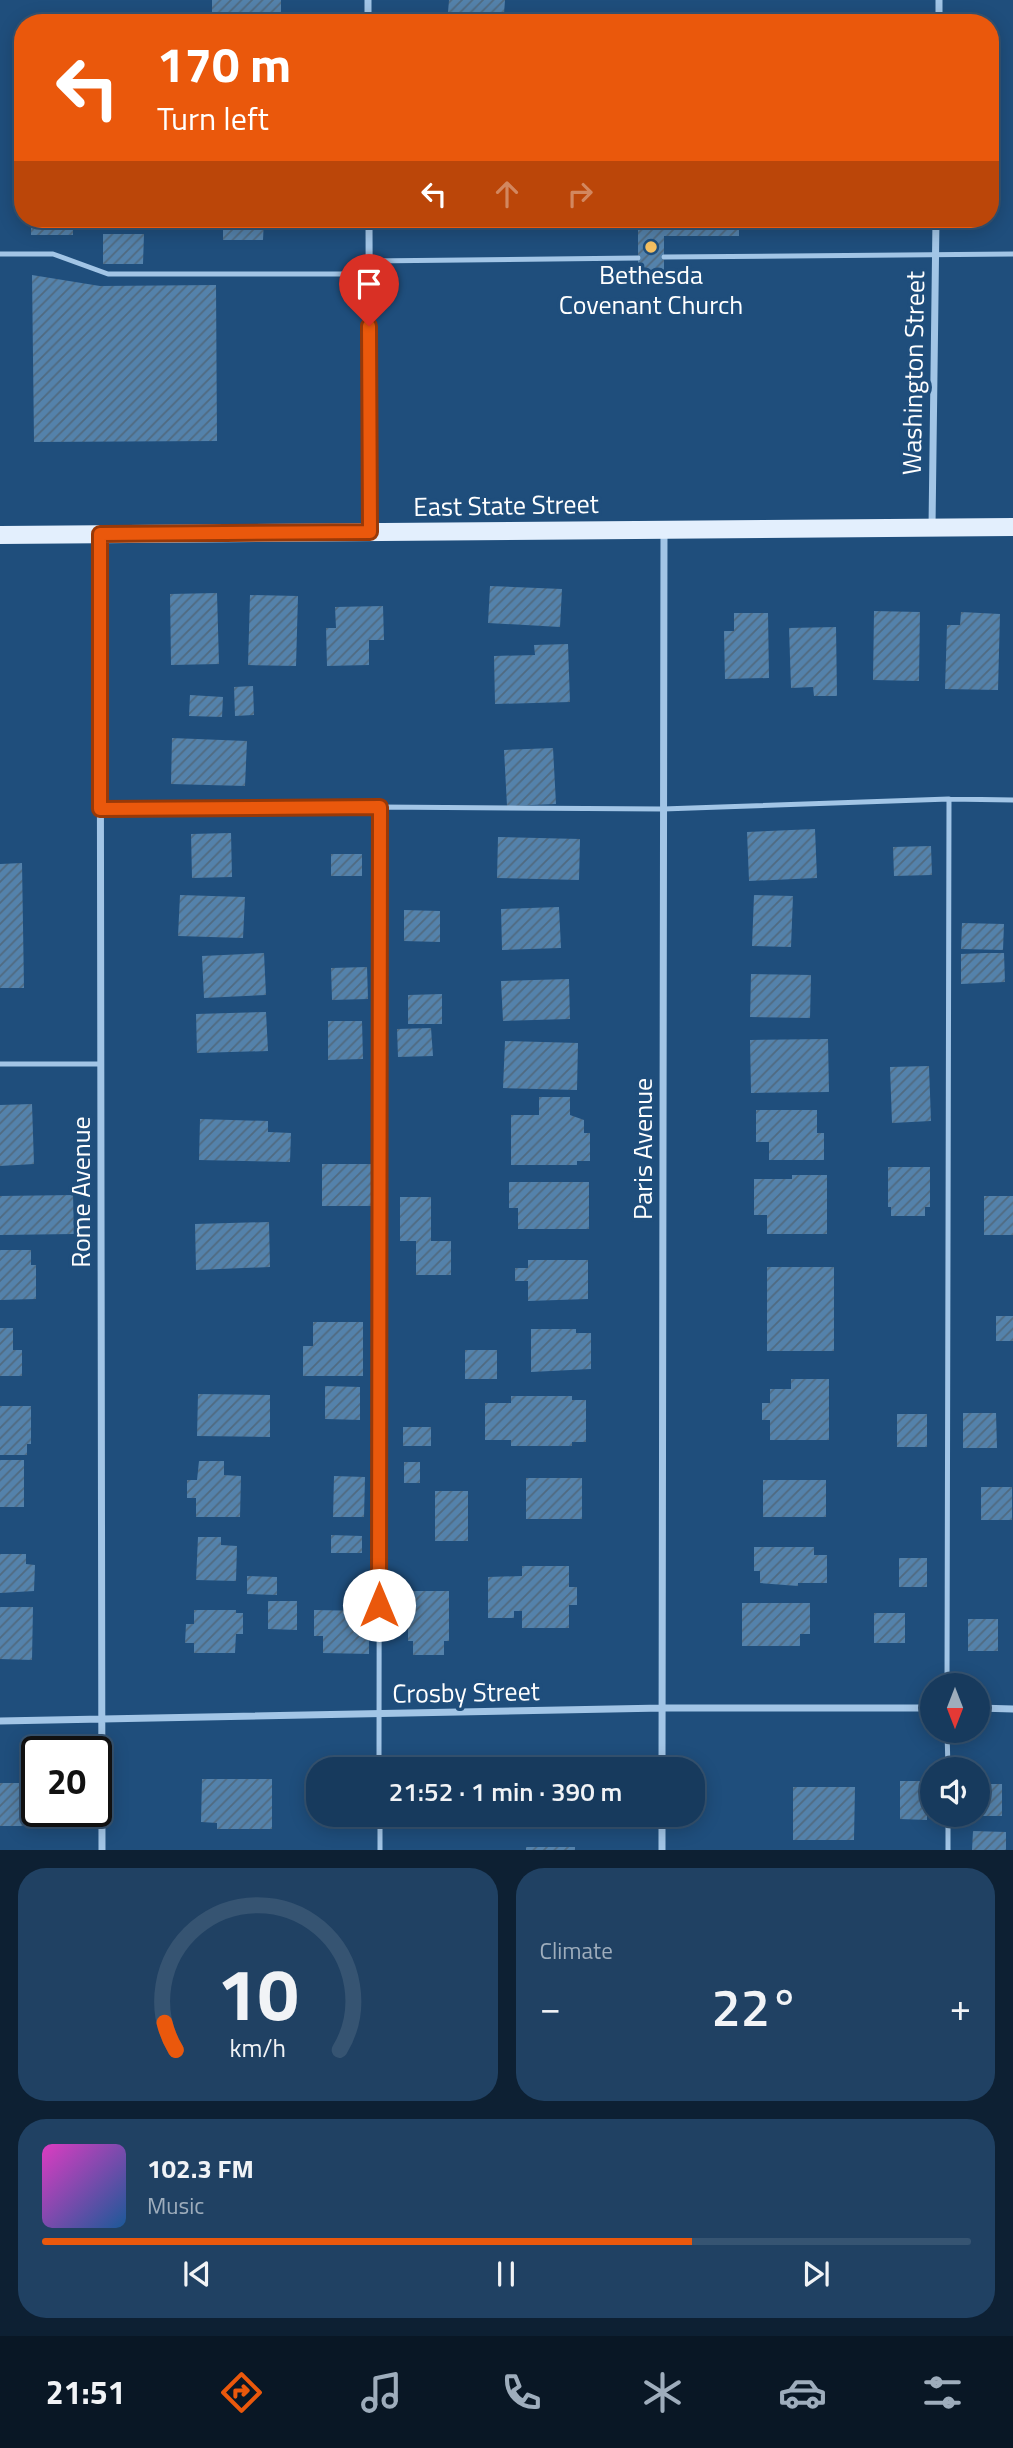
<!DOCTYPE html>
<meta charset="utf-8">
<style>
body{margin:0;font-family:"Titillium Web",sans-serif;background:#204163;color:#f1f3f6;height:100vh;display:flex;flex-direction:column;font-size:26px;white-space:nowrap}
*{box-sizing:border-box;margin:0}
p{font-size:23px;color:#9eadbc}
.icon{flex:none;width:38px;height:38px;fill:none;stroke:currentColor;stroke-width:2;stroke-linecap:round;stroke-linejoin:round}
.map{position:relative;height:1850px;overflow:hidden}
.drawer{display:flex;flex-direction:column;gap:18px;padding:18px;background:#0d2033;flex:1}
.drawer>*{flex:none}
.hud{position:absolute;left:14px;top:14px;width:985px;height:214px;border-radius:28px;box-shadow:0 4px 18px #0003,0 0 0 2px #365472;background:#ea580c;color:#fff;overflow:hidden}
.needle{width:46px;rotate:180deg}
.controls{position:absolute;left:920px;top:1673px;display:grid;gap:14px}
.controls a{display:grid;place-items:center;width:70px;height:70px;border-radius:50%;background:#173a5d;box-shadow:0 4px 18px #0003,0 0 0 2px #365472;font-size:35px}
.speed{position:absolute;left:21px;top:1736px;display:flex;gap:14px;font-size:35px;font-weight:700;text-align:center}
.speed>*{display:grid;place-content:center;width:91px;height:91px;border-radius:50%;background:#173a5d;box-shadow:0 4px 18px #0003,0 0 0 2px #365472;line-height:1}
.speed .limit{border:4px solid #111;border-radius:10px;background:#fff;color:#111}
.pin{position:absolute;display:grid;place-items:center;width:60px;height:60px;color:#fff;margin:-72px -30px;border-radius:50% 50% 50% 0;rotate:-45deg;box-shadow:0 0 7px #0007}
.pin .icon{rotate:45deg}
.me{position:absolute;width:77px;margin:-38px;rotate:0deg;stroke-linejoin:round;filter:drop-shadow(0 0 5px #0008)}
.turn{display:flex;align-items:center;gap:24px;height:147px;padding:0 28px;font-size:32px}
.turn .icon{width:91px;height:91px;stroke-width:2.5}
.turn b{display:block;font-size:49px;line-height:60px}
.lanes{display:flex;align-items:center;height:66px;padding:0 28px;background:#0003;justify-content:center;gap:35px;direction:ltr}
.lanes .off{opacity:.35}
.big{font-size:52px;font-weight:600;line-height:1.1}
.drawer .card{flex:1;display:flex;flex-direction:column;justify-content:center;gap:10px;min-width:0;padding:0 24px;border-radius:28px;background:#204163}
.drawer .dial{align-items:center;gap:0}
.dial svg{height:182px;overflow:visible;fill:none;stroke:#365472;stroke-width:7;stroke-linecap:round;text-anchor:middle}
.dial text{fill:#f1f3f6;stroke:none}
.song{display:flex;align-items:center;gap:21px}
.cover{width:84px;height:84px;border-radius:10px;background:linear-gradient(135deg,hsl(310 70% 55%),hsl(210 70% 35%))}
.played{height:7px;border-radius:4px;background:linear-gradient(90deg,#ea580c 70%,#365472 70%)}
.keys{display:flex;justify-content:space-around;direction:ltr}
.heat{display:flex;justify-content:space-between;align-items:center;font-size:38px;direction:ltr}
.drawer .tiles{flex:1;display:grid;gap:18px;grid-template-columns:1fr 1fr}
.card:last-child{grid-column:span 2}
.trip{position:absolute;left:306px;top:1757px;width:399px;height:70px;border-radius:28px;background:#173a5d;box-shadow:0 4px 18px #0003,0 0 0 2px #365472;font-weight:600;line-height:70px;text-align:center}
.tab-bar{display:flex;height:112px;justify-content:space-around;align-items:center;background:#091725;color:#9eadbc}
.tab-bar .icon{width:49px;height:49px}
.tab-bar .active{color:#ea580c}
.tab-bar b{font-size:32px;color:#f1f3f6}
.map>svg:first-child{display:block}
.building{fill:url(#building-hatch)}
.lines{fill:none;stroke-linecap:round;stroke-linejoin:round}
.lane{stroke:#a2c5e6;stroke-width:5}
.street{stroke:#a2c5e6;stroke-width:7}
.primary{stroke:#e3effd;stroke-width:18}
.route-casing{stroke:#983908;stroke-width:18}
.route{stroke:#ea580c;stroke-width:12}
.poi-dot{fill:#f4c062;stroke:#1f4e7c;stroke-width:2.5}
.labels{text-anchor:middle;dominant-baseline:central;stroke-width:7;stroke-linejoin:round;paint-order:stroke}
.poi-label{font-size:26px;fill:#fff;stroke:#1f4e7c}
.street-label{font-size:26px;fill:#fff;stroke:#1f4e7c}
</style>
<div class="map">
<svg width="1013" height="1850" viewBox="0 0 1013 1850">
<defs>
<pattern id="building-hatch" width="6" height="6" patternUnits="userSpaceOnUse" patternTransform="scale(1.75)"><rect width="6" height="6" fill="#5482ab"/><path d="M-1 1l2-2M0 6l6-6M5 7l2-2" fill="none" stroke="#506a80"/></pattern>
</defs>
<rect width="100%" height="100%" fill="#1f4e7c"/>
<!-- building -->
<path class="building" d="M212 0H281V20L212 19Z
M449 0H505L504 14 448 12Z
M73 15 96 16 95 23H73Z
M31 219H73V235H31Z
M223 219H264L263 240H223Z
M638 219H739V236H664V280H638Z
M103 234H144L143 264H103Z
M32 275 100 286 216 285 217 441 34 442Z
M490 586 562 589 560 627 488 623Z
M217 593 219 664 171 665 170 594Z
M250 595 298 596 296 666 248 665Z
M383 606 384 640H369V665L327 666 326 628H336L335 607Z
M874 611 920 612 919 681 873 680Z
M961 612 1000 614 998 690 945 689 947 625H960Z
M734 613H768L769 678 725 679 724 631H734Z
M836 627 837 696H814L813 687 791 688 789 628Z
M568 644 570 702 495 704 494 656 535 655 534 645Z
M253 686 254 715 235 716 234 687Z
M190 695 223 697 222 717 189 716Z
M172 738 247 741 245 786 171 784Z
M553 748 556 804 507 806 504 750Z
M815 829 817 878 749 881 747 832Z
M231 833 232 877 192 878 191 834Z
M498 837 580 839 579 880 497 878Z
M931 846 932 875 894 876 893 847Z
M331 854H362V876H331Z
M22 863 24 988H0V864Z
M180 895 245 897 243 938 178 936Z
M754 895 793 896 791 947 752 946Z
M559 907 561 948 502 950 501 909Z
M404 910 440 911V942L404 941Z
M962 923 1004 924 1003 950 961 949Z
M264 953 266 995 204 998 202 956Z
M985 953H1004L1005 982 961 984V954Z
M367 967 368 999 332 1000 331 968Z
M751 974 811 975 810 1018 750 1017Z
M569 979 570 1019 503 1021 501 981Z
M442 994V1024H408V995Z
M266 1012 268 1051 197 1053 196 1014Z
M328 1021H362L363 1059 328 1060Z
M431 1028 433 1056 398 1057 397 1029Z
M828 1039 829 1092 751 1093 750 1040Z
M505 1041 578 1043 577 1090 503 1088Z
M929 1066 931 1121 892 1123 890 1067Z
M539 1097H570V1115L584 1120V1133H590V1161H577V1165H511V1115H539Z
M32 1104 34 1164 0 1166V1105Z
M756 1110H817V1133H824V1160H769V1142H756Z
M200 1119 268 1121V1132L291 1133 290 1162 199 1160Z
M322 1164H374V1206H322Z
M888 1167H930V1207H925V1216H891V1207H888Z
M792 1175H827V1234H767V1215H754V1179H792Z
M509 1182H589V1229H518V1208H509Z
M73 1195 74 1234 0 1235V1196Z
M984 1196H1013V1235H984Z
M400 1197H431V1241H451V1275H416V1241H400Z
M269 1222 270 1267 196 1270 195 1224Z
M0 1250H31V1265H36V1299L0 1300Z
M528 1260H588V1299L528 1301V1281H515V1268H528Z
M767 1267H834V1351H767Z
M996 1316H1013V1341H996Z
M313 1322H363V1376H303V1346H313Z
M0 1328H13V1350H22V1376H0Z
M531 1329H576V1333H591V1369L531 1372Z
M465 1350H497V1379H465Z
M791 1379H829V1440H770V1420H762V1403H770V1389H791Z
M325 1386 360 1387V1420L325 1419Z
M198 1394 270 1395V1437L197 1436Z
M511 1396H572V1400H586V1442H572V1446H511V1440H485V1403H511Z
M0 1406H31V1444H27V1455H0Z
M963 1413H996L997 1448H963Z
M897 1414H927V1447H897Z
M403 1427H431V1446H403Z
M0 1460H24V1507H0Z
M199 1461H224V1475L241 1476 240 1517H196V1498H187V1480H197Z
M404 1462H420V1483H404Z
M334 1476 365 1477 364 1517H333Z
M526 1478H582V1519H526Z
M763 1480H826V1517H763Z
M981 1487H1012V1520H981Z
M435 1491H468V1541H435Z
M331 1535 362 1536V1553H331Z
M198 1537H221V1545L237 1546 236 1581 196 1580Z
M754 1547H814V1555H827V1583H798V1586L760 1583V1571H754Z
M0 1554H26V1564L35 1565 34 1591 0 1593Z
M899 1558H927V1587H899Z
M522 1566H569V1587H577V1605H569V1628H522V1611H514V1618H488V1577L522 1576Z
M247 1576 277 1577V1595L247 1594Z
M408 1591H449V1641H444V1655H413V1641H408Z
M268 1601H297V1630L268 1629Z
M742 1603H810V1634H800V1646H742Z
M0 1607H33L32 1660 0 1659Z
M194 1610H236V1613H243V1634H236L235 1653H194V1643H185L186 1624H194Z
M314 1610 369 1611V1654L323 1653V1636H314Z
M874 1613H905V1643H874Z
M968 1619H998V1651H968Z
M202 1779H272V1829H217V1823L201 1822Z
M900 1781H927V1820L900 1819Z
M0 1783H37L34 1826H0Z
M978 1784H1002V1816H978Z
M793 1787H855L854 1840H793Z
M325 1815H366V1827H325Z
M499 1815H578V1821H499Z
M973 1831 1006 1832V1850H972Z
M526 1847H575V1850H526Z"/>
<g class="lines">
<!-- lane -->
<path class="lane" d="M0 254H53L108 274H369
M664 257 1013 254
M369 261 638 258
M949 799 1013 800
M380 807 663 809 949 799 947 1685
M100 809 380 807 379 1769
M0 1064H101
M947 1731 948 1769
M380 1815V1850
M948 1815V1850"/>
<!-- street -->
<path class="street" d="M368 0V23
M939 23V0
M369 219 370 531
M932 527 936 219
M100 535 102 1850
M978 1708 1013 1709
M0 1721 663 1708H933
M662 1769 664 530
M662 1850V1815"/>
<!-- primary -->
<path class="primary" d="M0 535 1013 527"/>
</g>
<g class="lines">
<defs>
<path id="route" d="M369 326 370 532 100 534V809L380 807 379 1605"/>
</defs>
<!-- route casing -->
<use href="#route" class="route-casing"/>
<!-- route -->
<use href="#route" class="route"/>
</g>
<!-- markers -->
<circle class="poi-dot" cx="651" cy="247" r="7"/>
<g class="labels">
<!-- poi labels -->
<g class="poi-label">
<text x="651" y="274">Bethesda<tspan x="651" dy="30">Covenant Church</tspan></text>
</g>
<!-- street labels -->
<g class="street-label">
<text transform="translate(913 373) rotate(-89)">Washington Street</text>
<text transform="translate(506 505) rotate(-1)">East State Street</text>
<text transform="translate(642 1149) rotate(-90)">Paris Avenue</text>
<text transform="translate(80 1192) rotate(-90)">Rome Avenue</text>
<text transform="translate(466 1692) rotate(-1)">Crosby Street</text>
</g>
</g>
</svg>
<div class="controls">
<a><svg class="needle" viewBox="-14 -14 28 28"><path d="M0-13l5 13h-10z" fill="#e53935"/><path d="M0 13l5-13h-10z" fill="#9eadbc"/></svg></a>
<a><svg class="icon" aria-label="sound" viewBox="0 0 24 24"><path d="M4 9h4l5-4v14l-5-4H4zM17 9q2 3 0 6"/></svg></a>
</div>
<div class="speed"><div class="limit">20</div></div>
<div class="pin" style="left:369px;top:326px;background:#d93025"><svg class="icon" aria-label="arrive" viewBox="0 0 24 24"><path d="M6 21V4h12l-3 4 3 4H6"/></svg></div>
<svg class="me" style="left:379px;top:1605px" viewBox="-20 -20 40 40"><circle r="19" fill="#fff"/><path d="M0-13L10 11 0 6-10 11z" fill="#ea580c"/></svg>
<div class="trip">21:52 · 1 min · 390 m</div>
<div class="hud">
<div class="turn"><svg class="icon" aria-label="left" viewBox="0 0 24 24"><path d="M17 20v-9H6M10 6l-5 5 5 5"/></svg><div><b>170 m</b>Turn left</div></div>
<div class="lanes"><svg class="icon" aria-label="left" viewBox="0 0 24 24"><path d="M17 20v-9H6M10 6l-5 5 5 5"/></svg><svg class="icon off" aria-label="ahead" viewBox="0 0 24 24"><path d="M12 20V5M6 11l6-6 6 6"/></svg><svg class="icon off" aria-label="right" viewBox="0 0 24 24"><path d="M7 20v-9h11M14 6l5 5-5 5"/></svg></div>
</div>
</div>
<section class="drawer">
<div class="tiles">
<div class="card dial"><svg viewBox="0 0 100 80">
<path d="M14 69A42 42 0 1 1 86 69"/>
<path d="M14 69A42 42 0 0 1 9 57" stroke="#ea580c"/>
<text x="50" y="56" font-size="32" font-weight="700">10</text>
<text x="50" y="72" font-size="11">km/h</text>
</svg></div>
<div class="card"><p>Climate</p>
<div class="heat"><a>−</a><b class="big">22°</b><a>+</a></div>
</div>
<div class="card">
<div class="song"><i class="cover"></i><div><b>102.3 FM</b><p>Music</p></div></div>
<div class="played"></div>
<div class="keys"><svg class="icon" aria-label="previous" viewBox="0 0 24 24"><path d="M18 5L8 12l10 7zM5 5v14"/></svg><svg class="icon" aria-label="pause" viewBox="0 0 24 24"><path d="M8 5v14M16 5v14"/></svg><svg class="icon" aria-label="next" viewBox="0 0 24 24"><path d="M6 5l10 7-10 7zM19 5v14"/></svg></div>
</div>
</div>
</section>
<nav class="tab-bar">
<b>21:51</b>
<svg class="icon active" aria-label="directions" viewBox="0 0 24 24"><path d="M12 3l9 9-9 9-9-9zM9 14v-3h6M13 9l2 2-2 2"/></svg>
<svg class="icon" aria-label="music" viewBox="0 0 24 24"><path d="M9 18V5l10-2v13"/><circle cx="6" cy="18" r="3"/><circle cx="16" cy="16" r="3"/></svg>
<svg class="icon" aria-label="phone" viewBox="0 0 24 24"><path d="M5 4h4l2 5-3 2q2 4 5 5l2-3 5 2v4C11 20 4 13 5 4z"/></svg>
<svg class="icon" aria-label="climate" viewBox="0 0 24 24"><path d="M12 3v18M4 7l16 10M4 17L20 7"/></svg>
<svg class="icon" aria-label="car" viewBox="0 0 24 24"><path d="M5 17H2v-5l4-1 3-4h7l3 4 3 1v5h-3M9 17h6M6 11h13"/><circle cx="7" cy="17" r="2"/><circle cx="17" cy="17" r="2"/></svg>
<svg class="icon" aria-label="filters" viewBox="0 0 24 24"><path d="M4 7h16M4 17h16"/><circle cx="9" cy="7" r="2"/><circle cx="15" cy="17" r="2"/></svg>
</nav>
